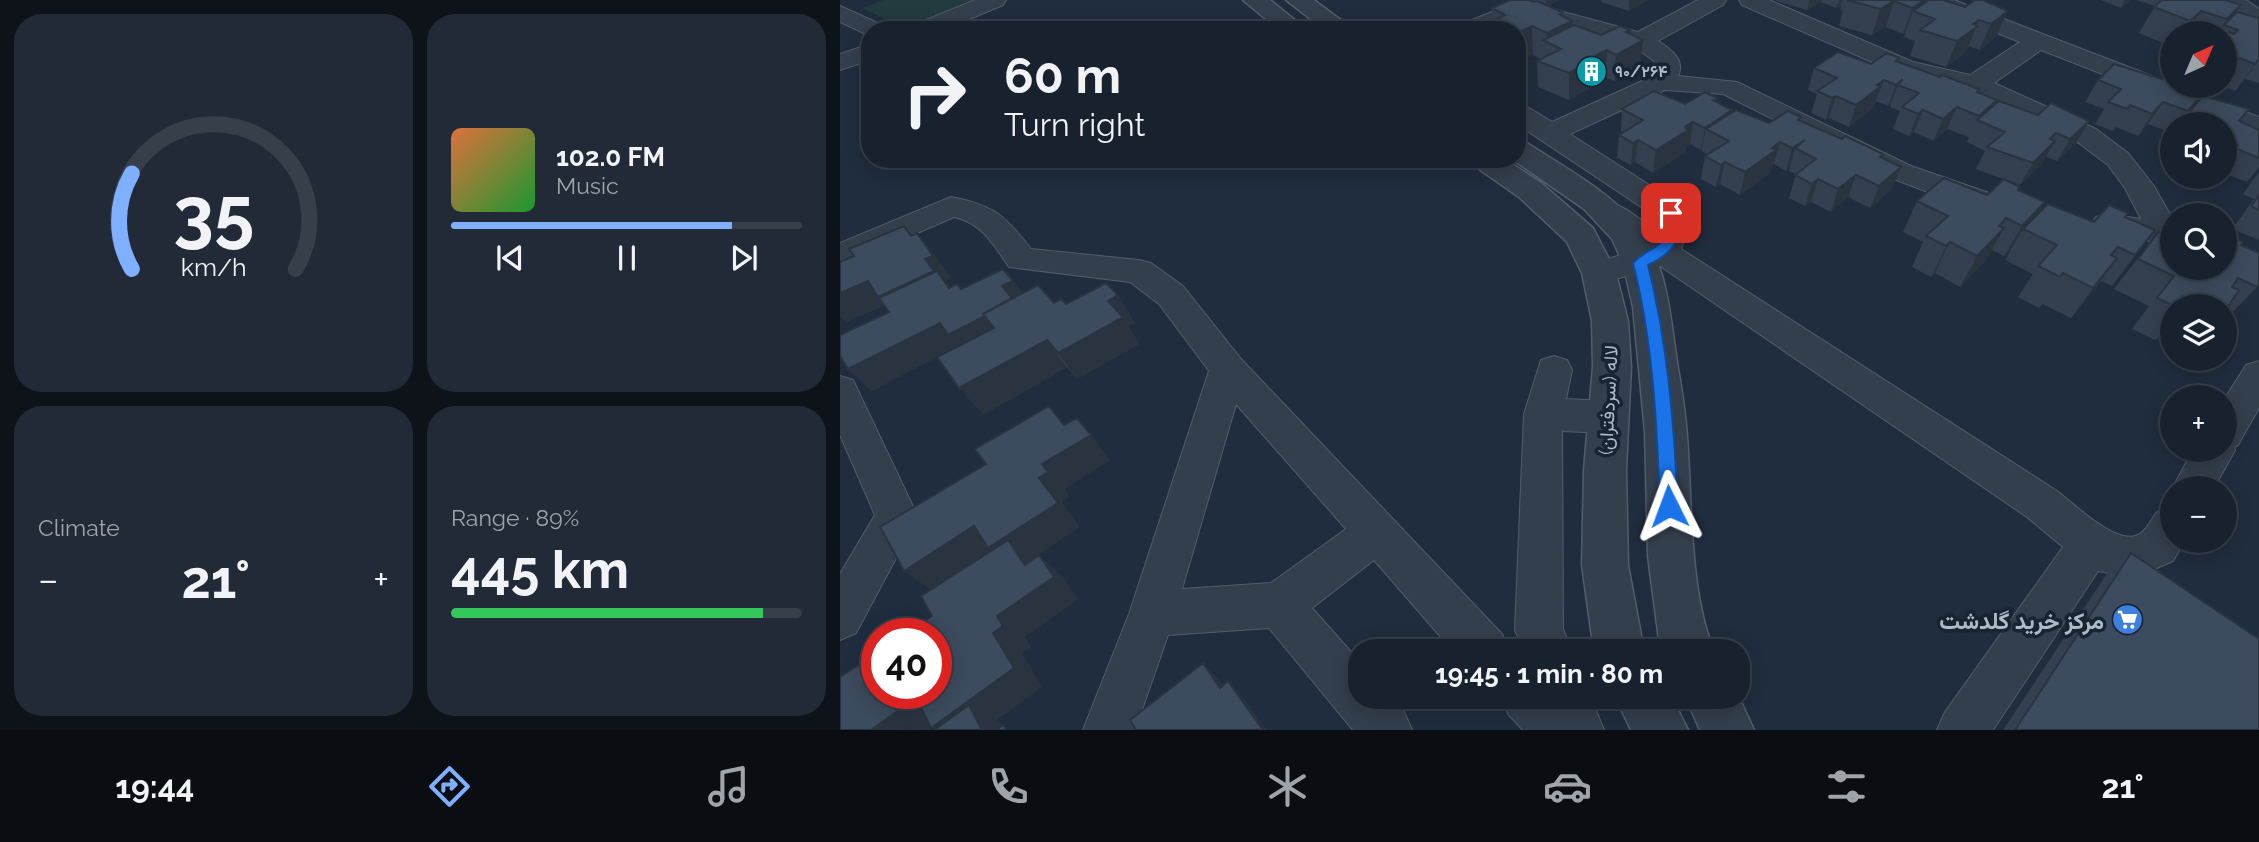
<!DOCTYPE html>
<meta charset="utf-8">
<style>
body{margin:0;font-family:Raleway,Vazirmatn,sans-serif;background:#212a36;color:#f1f3f6;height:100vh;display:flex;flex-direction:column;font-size:26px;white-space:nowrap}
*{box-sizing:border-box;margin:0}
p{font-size:23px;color:#9fa4aa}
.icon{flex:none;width:38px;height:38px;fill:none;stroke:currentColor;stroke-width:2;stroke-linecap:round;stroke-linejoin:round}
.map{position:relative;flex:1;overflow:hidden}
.details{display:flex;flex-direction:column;gap:14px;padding:14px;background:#0d1319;width:840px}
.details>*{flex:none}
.top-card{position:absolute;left:21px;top:21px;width:665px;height:147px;border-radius:28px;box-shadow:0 4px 18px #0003,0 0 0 2px #363f4a;background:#18222e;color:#f1f3f6;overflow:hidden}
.needle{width:46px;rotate:44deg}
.buttons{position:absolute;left:1320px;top:21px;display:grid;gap:14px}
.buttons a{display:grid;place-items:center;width:77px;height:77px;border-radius:50%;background:#18222e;box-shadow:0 4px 18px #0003,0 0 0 2px #363f4a;font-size:35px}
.speed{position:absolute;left:21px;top:618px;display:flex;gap:14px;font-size:35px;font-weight:700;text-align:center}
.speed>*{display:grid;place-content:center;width:91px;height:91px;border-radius:50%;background:#18222e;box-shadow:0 4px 18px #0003,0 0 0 2px #363f4a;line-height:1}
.speed .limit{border:10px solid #d22;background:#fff;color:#111}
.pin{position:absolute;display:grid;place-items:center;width:60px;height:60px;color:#fff;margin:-30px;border-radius:14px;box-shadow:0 4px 10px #0006}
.me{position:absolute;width:77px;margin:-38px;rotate:357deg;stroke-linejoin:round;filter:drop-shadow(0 0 5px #0008)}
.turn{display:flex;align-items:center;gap:24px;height:147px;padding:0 28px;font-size:32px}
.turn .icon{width:91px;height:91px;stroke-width:2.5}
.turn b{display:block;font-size:49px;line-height:60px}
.big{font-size:52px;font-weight:700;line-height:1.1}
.details .widget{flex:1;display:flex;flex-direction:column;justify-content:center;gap:10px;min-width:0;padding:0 24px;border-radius:28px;background:#212a36}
.details .dial{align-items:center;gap:0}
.dial svg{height:182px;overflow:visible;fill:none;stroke:#363f4a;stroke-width:7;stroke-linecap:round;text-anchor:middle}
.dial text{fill:#f1f3f6;stroke:none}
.song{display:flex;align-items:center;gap:21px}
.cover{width:84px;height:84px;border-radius:10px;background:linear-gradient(135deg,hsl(20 70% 55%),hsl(130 70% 35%))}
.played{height:7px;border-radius:4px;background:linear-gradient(90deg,#7fb0ff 80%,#363f4a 80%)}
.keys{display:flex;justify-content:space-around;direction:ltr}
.heat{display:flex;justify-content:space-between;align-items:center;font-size:38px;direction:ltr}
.charge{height:10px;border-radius:5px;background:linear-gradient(90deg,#34c759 89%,#363f4a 0)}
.details .tiles{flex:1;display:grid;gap:14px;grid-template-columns:repeat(2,1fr)}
.trip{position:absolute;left:508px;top:639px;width:402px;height:70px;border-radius:28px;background:#18222e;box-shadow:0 4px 18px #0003,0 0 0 2px #363f4a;font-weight:700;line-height:70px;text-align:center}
.menu{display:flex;height:112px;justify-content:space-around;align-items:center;background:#0a0e12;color:#9fa4aa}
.menu .icon{width:49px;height:49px}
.menu .on{color:#7fb0ff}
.menu b{font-size:32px;color:#f1f3f6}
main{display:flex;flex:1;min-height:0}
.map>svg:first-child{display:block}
.green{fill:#223b3e}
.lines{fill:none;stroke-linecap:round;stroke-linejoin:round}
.minor-casing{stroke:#525c6b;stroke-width:2}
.tertiary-casing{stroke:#525c6b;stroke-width:3}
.minor{fill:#343f4d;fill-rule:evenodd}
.tertiary{fill:#343f4d;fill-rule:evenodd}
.wall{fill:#344050}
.shaded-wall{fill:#2a3441}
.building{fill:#3c4b5d;stroke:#2a3441;stroke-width:2}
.route{fill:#1a73e8;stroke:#114b97;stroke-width:2}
.labels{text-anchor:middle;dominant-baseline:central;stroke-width:7;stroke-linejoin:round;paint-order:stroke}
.far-poi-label{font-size:16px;font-weight:bold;fill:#afb9c9;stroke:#192432;text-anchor:start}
.street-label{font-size:19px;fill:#afb9c9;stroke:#192432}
.near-poi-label{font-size:23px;font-weight:bold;fill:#afb9c9;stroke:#192432;text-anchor:end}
</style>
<main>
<section class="details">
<div class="tiles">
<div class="widget dial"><svg viewBox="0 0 100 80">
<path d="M14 69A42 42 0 1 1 86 69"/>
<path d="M14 69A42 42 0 0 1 14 27" stroke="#7fb0ff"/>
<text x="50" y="56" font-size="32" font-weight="700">35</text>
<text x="50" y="72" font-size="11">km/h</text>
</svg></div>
<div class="widget">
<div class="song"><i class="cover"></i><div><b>102.0 FM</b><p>Music</p></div></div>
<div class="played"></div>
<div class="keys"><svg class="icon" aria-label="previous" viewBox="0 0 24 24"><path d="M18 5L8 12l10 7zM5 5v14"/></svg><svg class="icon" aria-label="pause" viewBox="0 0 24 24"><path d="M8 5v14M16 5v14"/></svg><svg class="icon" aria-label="next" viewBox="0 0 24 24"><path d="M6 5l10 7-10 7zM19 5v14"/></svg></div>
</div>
<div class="widget"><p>Climate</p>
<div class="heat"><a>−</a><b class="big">21°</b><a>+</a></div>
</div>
<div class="widget"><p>Range · 89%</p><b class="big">445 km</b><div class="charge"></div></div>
</div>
</section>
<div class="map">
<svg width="1419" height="730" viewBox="0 0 1419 730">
<rect width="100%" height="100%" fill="#202d3e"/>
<!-- green -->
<path class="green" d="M43 0H131L64 29 23 8Z"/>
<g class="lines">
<defs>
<path id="minor" d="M135 0H166L163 5 103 30H70L74 25Z
M858 0H886L883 5 818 41C830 49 846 59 838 76L897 82 1071 166 1152 194 1156 201 1152 208 1141 211 1130 208 1051 178 883 94 825 90 730 134 842 206 849 228 841 249 1217 491C1233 503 1280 550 1301 533 1316 521 1308 513 1332 504V541H1345L1333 561 1296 577 1258 571 1153 730H1097L1105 712 1223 547 1187 517 820 266 759 284 747 281 742 273 747 265 798 250 756 218 752 211 756 204C780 198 798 219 817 232L816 217 677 124V104L686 106 712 122 811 77 815 70 814 61 792 45 696 19 677 17 648 30H616L620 25 674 3 697 5 798 32Z
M899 0H929L1073 62 1130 75 1180 42 1086 5 1083 0H1114L1419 117V135L1201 50 1154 83 1256 129 1288 153 1314 186 1332 218V245L1256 231 1251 224 1256 217 1267 214 1301 219 1285 188 1268 165 1236 141 1128 91 1055 72 902 5Z
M1380 0H1406L1419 9V27L1411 25Z
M0 6 42 25 46 30H30V36L0 22Z
M30 44V60L0 70V54Z
M111 197C153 205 165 215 191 249L299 260 311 263 343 286 401 359 662 634 669 651H613L534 560 472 608 520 662V696H550L564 712 572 730H513L429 628 328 635 295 730H243L289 614 369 371 319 304 290 282 169 267C154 245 142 223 114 217L0 267V243ZM396 404 506 529 431 583 342 589Z
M714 356 727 360 732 370 726 399 767 401 781 406 786 417 781 428 767 433 722 431 723 629 732 651H684L675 630 684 414 701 360Z
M1419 361V408L1398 445 1394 447 1395 450 1374 488 1332 489 1353 450H1384V400L1406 365Z
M0 376 13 380 78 517 16 633 0 640V574L35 515 0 435Z
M661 696H750L764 730H683L668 714Z"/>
<path id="tertiary" d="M403 0H430L467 30H439Z
M446 0H474L514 30H485Z
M677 140 687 143C725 168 768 190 797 226 823 256 829 303 834 341 838 372 845 404 847 436 852 500 849 592 874 651H824L819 640 808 556 805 432 793 307 783 263 772 239 744 209 672 159H677Z
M629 159H665L701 183 753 228 776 273 788 321 791 367 786 470 788 565 804 651H754L742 565 744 470 753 367 752 321 742 273 727 242 679 197 633 165Z
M898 695 914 730H860L845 696Z
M775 696H831L848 730H791Z"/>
</defs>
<!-- minor casing -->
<use href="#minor" class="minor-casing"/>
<!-- tertiary casing -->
<use href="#tertiary" class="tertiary-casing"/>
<!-- minor -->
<use href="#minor" class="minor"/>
<!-- tertiary -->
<use href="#tertiary" class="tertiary"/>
</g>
<!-- wall -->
<path class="wall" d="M670 0H719L708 6 722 12V16L732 21V25L761 35 790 34 800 67 774 81 765 77 760 79 759 83 729 100 698 87 697 61 701 59 693 55 677 30H643V26L652 22V8Z
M761 0H808L789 11 761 2Z
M937 0H1103L1125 7 1143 0 1156 37 1139 50 1129 46 1126 52 1106 67 1070 56 1075 41 1064 37 1066 32 1063 34 1046 27 1032 35 999 26 1003 11 1000 10 1001 6 996 8 981 2 967 10 936 1Z
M1261 0H1290L1281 8Z
M1296 0H1386L1395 14 1419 18V83L1405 79 1395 91 1383 86H1384V33H1332V47L1299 33 1315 6Z
M1058 61 1100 77 1139 89 1138 92 1157 100 1154 106 1198 115 1249 121 1236 143 1217 161 1206 157 1202 164 1180 185 1164 179 1180 187 1178 190 1197 214 1254 222 1288 213 1286 217 1315 230 1272 286 1261 281 1231 318 1202 304 1199 308 1178 297 1193 274 1165 260 1172 248 1164 256 1152 250 1147 259 1120 287 1095 273 1091 277 1072 267 1083 242 1063 232 1077 201 1147 195 1163 179 1136 169 1145 151 1127 142 1129 137 1107 129 1093 141 1074 132 1069 136 1053 129 1060 111 1050 107 1051 104 1048 106 1036 101 1033 108 1009 127 989 118 986 120 971 113 977 94 968 90 974 68Z
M1258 80 1339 87 1361 95 1349 112 1399 122 1419 130V167L1407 182 1384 173V124H1340L1344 118 1339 124H1332V133L1308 124 1298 136 1276 127 1273 131 1255 124 1264 109 1245 102Z
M876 102 892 112 929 123 960 121 1042 158 1052 189 1030 208 1008 197 991 212 971 202 965 206 949 198 956 174 949 171 950 168 946 171 934 164 932 166 930 173 900 195 880 184 876 187 861 179 865 156 868 155 862 151V149L861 150 850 144 846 147 845 152 813 173 795 162 791 165 777 158 779 135 783 133 781 131 782 109Z
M1332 148V170L1320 164Z
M1419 172V240L1392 229 1414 199 1403 194Z
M1345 177H1370L1363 186Z
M64 226 72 236 77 233 95 256 111 278 105 281 110 287 121 289 173 281 182 293 214 303 226 304 278 295 295 323 288 326 299 344 237 379 227 367 143 415 118 346 31 391 49 312 44 305 7 322 0 315V293L14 256Z
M1319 231 1332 268 1401 245 1417 287 1388 317 1384 315V306H1332V343L1319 337 1315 340 1292 329 1309 306 1274 289Z
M1291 553 1419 730H1163L1268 572Z"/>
<!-- shaded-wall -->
<path class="shaded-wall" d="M706 0H719L706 7Z
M789 0H808L789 11Z
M969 0H981V2L967 10Z
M999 0H1002L1001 6 996 8Z
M1085 0H1089L1073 11 1066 32 1063 34 1072 8Z
M1285 0H1290L1281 8Z
M1054 1 1046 27 1032 35 1040 9Z
M1401 5 1387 26 1384 25 1379 33H1378L1387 19Z
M1168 11 1156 37 1139 50 1151 24Z
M1361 11 1346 33H1343L1350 21Z
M722 12V26L732 21V50L721 49 707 42V33L719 14Z
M1139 20 1126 52 1106 67 1117 41Z
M692 26 693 55 677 63V33Z
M790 30 789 48 803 40 800 67 774 81 776 55 786 32Z
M767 50 765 77 760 79 759 83 729 100V73Z
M1419 59 1405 79 1395 91 1415 64Z
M1063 79 1058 85 1051 104 1048 106 1056 85Z
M1044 80 1033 108 1009 127 1016 105Z
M1361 95 1345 117 1338 124 1348 111Z
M996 96 989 118 986 120 992 98Z
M1157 100 1146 122 1137 120 1129 138 1139 116Z
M1323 102 1308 124 1298 136 1312 114Z
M1117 107 1107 129 1093 141 1103 119Z
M892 110 888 132 866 129 862 149 861 150 865 128Z
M1083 110 1074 132 1069 136 1078 114Z
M1249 121 1236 143 1217 161 1230 139Z
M853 122 850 144 846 147 845 152 813 173 816 150 845 127Z
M1216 133 1208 148 1215 141 1202 164 1180 185 1193 163 1210 139Z
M798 140 795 162 791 165 793 143Z
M965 140 955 148 950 168 946 171 952 148Z
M940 142 934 164 932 166 930 173 900 195 905 172 932 148Z
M885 162 880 184 876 187 881 165Z
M1061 167 1052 189 1030 208 1039 186Z
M1016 175 1008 197 991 212 998 189Z
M978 179 971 202 965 206 972 184Z
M1205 202 1187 231 1183 229 1172 248 1164 256 1182 226Z
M1166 218 1156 237 1164 228 1147 259 1120 287 1137 256 1159 226Z
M64 226 82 248 77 233 95 256 111 278 45 305 7 322 0 315V293L28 281Z
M1315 230 1292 261 1272 286 1295 255Z
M1110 242 1095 273 1091 277 1106 246Z
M1277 258 1255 289 1231 318 1253 288Z
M173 281 189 303 127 357 118 346 31 391 8 369Z
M278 295 295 323 288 326 299 344 237 379 218 353 268 301Z
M207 340 227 367 143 415 119 388Z
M251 435 270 460 225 489 230 497 222 502 240 527 191 560 199 555 224 578 238 599 185 637 191 647 182 653 202 687 157 720 160 722 164 730H96L93 728 90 730H31L153 633 157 616 95 593 64 571 199 478 202 464Z
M363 663 381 682 398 706 380 688Z
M388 681 405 700 427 730H423Z"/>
<!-- building -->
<path class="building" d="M670 0H689L694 2 697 1 722 12 719 14 732 21 707 33 692 26 677 33V30L660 29 650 30 643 26 665 15 652 8Z
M1007 0H1085L1072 8 1054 1 1040 9Z
M1089 0H1103L1125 7 1135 0H1143L1168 11 1151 24 1139 20 1133 24 1138 26 1117 41 1080 30 1095 19 1073 11Z
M1322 0H1386L1401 5 1387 19 1361 11 1350 21 1314 7Z
M1397 12 1419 18V59L1415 64 1384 52V38L1389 32 1394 34 1398 30 1384 25Z
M734 25 761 35 780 26 790 30 786 32 803 40 776 55 767 50 757 55 761 56 729 73 697 61 721 49 703 40Z
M998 52 1031 64 1047 53 1059 58 1056 61 1100 77 1102 75 1139 89 1137 92 1157 100 1139 116 1117 107 1103 119 1083 110 1078 114 1062 107 1079 93 1058 85 1063 79 1056 85 1044 80 1037 85 1041 86 1016 105 996 96 992 98 977 91 997 78 974 68Z
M1274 64 1332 82V86H1339L1338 87 1361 95 1348 111 1323 102 1312 114 1290 105 1287 109 1268 102 1281 89 1258 80Z
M814 91 845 104 865 92 877 98 873 100 892 110 865 128 853 122 845 127 848 130 816 150 798 140 793 143 779 135 803 120 782 109Z
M1363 96 1409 109 1399 121 1419 130V158L1392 147 1384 158V124H1351L1353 122 1358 124 1363 118 1348 113Z
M1159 101 1198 115 1211 103 1249 121 1230 139 1216 133 1210 139 1215 141 1193 163 1147 147 1165 132 1137 120Z
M896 110 929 123 948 111 961 117 958 120 1002 139 1005 136 1043 154 1040 157 1061 167 1039 186 1016 175 998 189 978 179 972 184 955 175 976 159 955 148 965 140 952 148 940 142 932 148 936 150 905 172 885 162 881 165 865 156 889 141 866 129Z
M1104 178 1147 195 1164 179 1180 187 1178 190 1205 202 1182 226 1166 218 1159 226 1164 228 1137 256 1110 242 1106 246 1086 236 1108 216 1077 201Z
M1419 195V210L1411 206Z
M1208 204 1254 222 1269 205 1288 213 1285 217 1315 230 1295 255 1278 247 1271 255 1277 258 1253 288 1223 273 1220 277 1198 266 1217 245 1183 229Z
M64 226 71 236 77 233 93 256 85 259 94 271 38 297 28 281 0 293V262L14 256 9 249Z
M1319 231 1332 236V268H1384V233L1403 242 1401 245 1419 253V284L1417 287 1398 278 1392 287 1399 290 1384 313V306H1334L1317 298 1334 276 1298 259Z
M163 269 173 281 162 286 172 298 143 314 145 316 108 335 100 323 8 369 0 356V335L49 312 39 298 97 271 109 288 117 284 121 289Z
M266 283 278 295 268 301 283 317 218 353 207 340 119 388 97 357 154 328 143 314 198 285 214 303 221 299 226 304Z
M209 406 224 425 237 418 251 435 202 464 208 472 199 478 218 503 148 548 134 526 64 571 40 527 146 464 135 449Z
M168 540 185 565 199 555 214 577 157 616 163 626 153 633 174 668 91 728 76 698 31 730H0V677L37 653V693H96V634H66L92 616 81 596Z
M1291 553 1419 639V730H1175Z
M363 663 380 688 388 681 423 730H296L290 720Z
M129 705 142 730H94Z
M163 725 166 730H156Z"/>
<!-- route -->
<path class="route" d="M831 209 837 213C842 242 833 253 808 265 828 344 834 425 838 506L836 512 829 514 823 512 820 506C817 425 813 342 793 263 812 242 830 254 824 213Z"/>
<!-- icons -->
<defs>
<symbol id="building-disc" viewBox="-11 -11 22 22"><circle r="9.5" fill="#0f9aa8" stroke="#192432"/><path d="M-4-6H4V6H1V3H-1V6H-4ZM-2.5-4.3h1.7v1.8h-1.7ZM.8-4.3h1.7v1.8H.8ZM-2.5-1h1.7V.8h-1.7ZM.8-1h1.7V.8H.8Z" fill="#fff"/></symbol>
<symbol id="supermarket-disc" viewBox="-11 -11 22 22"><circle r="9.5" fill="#3f7fe0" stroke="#192432"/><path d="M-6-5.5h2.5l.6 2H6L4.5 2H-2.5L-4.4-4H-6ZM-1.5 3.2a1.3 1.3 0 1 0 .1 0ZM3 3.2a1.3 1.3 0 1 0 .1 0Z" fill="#fff"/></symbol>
</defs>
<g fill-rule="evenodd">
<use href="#building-disc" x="734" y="54" width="35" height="35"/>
<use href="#supermarket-disc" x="1270" y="602" width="35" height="35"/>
</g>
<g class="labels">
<!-- far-poi labels -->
<g class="far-poi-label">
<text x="775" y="71">۹۰/۲۶۴</text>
</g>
<!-- street labels -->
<g class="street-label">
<text transform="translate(768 400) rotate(-87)">لاله (سردفتران)</text>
</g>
<!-- near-poi labels -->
<g class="near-poi-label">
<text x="1264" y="620">مرکز خرید گلدشت</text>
</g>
</g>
</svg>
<div class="buttons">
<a><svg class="needle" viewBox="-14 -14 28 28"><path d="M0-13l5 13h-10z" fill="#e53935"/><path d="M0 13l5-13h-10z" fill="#9fa4aa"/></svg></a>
<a><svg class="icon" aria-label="sound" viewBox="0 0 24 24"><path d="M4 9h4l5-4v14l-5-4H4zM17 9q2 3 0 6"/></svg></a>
<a><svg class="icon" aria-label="search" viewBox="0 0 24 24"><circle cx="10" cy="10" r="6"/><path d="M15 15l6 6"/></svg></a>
<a><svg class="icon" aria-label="layers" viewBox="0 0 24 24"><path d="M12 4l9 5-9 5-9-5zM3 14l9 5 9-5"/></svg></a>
<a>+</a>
<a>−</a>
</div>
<div class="speed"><div class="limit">40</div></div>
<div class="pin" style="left:831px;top:213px;background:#d93025"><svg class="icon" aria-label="arrive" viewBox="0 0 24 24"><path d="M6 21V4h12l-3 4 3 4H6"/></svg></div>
<svg class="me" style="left:829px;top:506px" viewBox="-20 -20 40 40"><path d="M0-17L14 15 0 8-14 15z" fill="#1a73e8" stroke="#fff" stroke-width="4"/></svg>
<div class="trip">19:45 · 1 min · 80 m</div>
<div class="top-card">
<div class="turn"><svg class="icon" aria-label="right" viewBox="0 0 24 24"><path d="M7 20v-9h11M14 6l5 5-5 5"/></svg><div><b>60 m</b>Turn right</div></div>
</div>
</div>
</main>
<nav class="menu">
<b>19:44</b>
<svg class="icon on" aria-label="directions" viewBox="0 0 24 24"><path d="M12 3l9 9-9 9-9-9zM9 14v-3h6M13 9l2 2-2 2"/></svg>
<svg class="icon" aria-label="music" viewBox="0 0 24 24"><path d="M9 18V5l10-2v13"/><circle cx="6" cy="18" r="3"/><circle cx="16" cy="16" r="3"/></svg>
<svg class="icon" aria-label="phone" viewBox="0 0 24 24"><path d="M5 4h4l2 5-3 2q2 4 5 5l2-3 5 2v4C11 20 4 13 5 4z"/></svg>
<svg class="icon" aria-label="climate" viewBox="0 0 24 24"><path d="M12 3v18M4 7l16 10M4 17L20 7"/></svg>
<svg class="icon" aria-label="car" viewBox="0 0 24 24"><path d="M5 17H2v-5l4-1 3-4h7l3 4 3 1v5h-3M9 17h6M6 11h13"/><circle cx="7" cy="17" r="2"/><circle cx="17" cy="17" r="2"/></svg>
<svg class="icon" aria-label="filters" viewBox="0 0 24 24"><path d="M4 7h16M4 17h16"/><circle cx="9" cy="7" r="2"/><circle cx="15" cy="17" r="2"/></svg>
<b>21°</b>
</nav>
